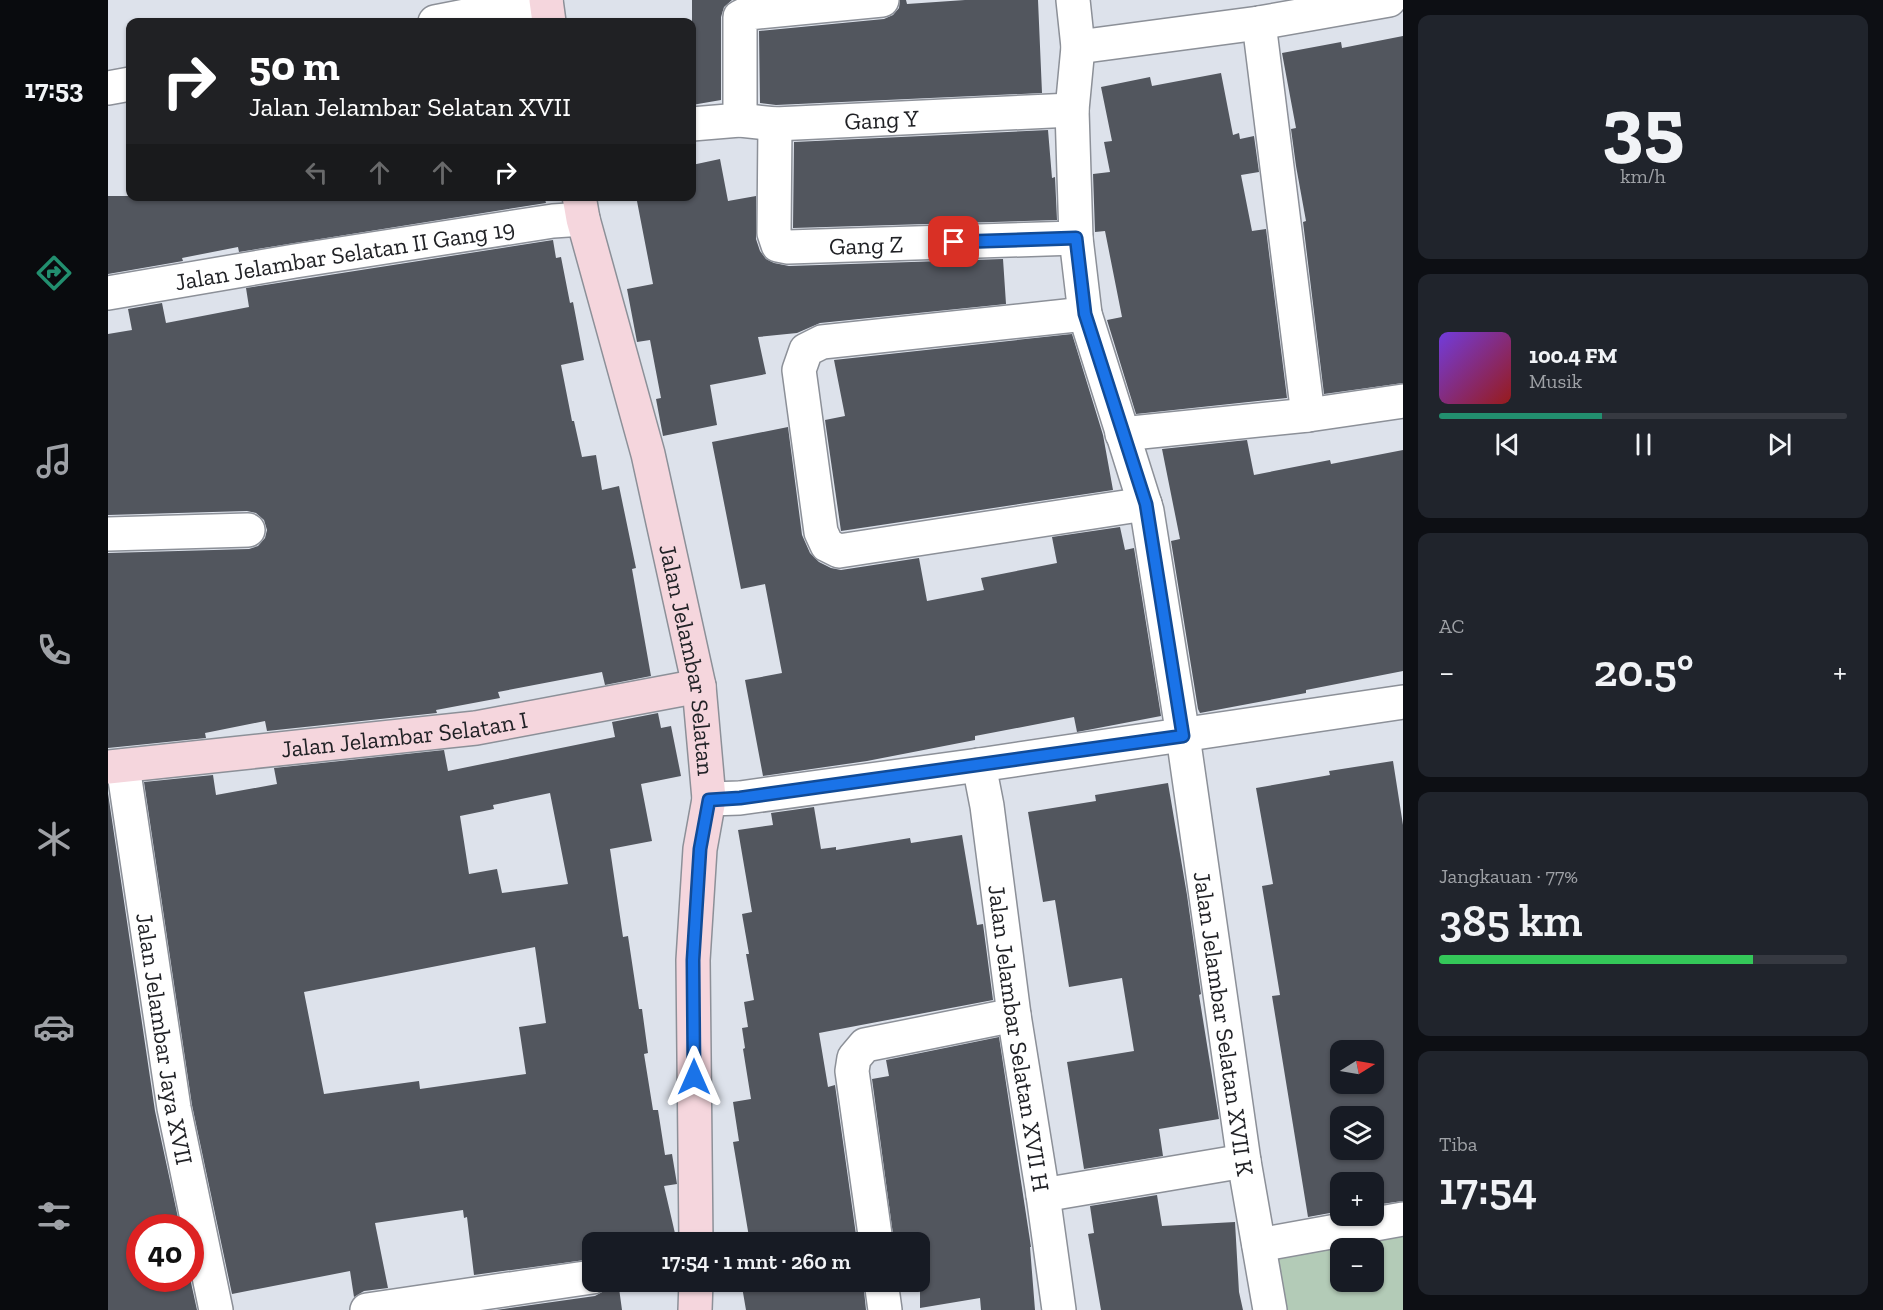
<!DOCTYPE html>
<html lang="id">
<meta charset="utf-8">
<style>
body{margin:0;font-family:"Zilla Slab",serif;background:#20242c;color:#f1f3f6;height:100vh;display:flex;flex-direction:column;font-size:22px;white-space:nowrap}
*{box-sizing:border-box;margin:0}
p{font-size:20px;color:#9ea1a6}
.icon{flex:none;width:33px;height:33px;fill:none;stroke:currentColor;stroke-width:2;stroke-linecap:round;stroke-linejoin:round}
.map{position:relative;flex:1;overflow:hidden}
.drawer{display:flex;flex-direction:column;gap:15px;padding:15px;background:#0d0f14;width:480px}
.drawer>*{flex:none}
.guide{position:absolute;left:18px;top:18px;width:570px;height:183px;border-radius:12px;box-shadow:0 2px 4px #0004;background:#202124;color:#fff;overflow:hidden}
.needle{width:39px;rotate:79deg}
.buttons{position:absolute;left:1222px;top:1040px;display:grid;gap:12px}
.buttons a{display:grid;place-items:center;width:54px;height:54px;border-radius:12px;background:#171b24;box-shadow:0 2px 4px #0004;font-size:30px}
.speed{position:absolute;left:18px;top:1214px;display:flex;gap:12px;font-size:30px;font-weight:700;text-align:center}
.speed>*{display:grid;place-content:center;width:78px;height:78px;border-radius:50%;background:#171b24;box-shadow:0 2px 4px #0004;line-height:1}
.speed .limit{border:9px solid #d22;background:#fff;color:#111}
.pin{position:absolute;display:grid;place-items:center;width:51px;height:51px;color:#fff;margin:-26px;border-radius:12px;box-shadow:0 3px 9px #0006}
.me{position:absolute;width:66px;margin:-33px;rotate:0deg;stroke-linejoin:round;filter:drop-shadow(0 0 4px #0008)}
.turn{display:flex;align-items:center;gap:21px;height:126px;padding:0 24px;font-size:27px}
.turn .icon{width:78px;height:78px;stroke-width:2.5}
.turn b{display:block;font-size:42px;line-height:51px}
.lanes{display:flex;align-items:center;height:57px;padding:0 24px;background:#0003;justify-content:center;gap:30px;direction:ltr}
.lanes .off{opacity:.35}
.big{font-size:45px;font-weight:600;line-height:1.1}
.drawer .widget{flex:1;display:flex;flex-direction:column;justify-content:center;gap:9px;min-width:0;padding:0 21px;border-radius:12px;background:#20242c}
.drawer .dial{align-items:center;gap:0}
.dial b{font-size:78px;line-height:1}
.song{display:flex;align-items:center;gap:18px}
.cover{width:72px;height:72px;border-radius:9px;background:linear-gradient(135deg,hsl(260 70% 55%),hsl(0 70% 35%))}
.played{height:6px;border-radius:3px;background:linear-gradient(90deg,#228f6f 40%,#363941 40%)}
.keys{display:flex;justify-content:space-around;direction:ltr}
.heat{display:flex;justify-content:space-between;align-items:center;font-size:33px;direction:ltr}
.charge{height:9px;border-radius:4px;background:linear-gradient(90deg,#34c759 77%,#363941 0)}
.trip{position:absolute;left:474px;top:1232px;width:348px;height:60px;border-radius:12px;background:#171b24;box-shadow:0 2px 4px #0004;font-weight:600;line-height:60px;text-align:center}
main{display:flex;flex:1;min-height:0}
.tabs{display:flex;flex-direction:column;width:108px;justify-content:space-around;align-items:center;background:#090b0e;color:#9ea1a6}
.tabs .icon{width:42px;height:42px}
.tabs .active{color:#228f6f}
.tabs b{font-size:27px;color:#f1f3f6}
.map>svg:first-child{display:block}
.green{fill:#b3cbb7;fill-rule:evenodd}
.building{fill:#52565e;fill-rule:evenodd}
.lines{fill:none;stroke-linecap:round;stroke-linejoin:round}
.street-casing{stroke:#8c9098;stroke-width:36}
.secondary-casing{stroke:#8c9098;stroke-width:36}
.street{stroke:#fff;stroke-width:33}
.secondary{stroke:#f5d6dd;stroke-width:33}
.route-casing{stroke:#114b97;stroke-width:15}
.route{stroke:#1a73e8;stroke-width:10}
.labels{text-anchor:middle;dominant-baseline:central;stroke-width:6;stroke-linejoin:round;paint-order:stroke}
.street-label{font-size:24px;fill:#212226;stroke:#dde2eb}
</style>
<main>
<nav class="tabs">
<b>17:53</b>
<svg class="icon active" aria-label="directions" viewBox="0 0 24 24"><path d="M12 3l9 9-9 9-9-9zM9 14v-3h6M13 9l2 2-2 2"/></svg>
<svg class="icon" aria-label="music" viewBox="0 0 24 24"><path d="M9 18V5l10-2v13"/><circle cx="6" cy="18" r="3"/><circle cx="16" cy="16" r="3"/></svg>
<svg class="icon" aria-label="phone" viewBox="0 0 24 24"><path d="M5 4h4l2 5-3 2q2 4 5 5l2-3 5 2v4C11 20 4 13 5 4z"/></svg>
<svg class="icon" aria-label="climate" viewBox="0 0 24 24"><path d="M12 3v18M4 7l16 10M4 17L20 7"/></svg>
<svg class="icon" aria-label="car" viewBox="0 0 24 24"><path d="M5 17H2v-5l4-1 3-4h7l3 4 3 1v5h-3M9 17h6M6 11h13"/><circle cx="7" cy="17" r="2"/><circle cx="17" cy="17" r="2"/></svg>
<svg class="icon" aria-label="filters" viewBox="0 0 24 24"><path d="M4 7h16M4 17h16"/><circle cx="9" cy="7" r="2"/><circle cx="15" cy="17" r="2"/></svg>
</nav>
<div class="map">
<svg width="1295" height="1310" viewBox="0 0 1295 1310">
<rect width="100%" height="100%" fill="#dde2eb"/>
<!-- green -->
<path class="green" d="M1295 1219V1310H1162L1151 1245ZM1233 1248H1266V1281H1233Z"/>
<!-- building -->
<path class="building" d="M584 0H624L616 7 613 17V100L584 105Z
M792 0H798L799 4 857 0H930L934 93 668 105 652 103 651 31 776 19 785 15 791 8Z
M1295 36V383L1216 394 1195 222 1198 221 1188 166 1183 129 1188 128 1174 53 1233 42 1234 48Z
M1113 73 1125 135 1131 133 1132 139 1146 136 1151 172 1133 175 1144 231 1158 229 1179 398 1028 414 999 320 1014 317 997 231 987 232 985 174 1002 172 996 142 1004 141 993 87 1042 77 1044 86Z
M940 130 944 178 947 177 949 220 685 228 686 142Z
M612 159 620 201 648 196V239L652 251 658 259 666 263 681 266 895 259 898 304 712 323 689 333 650 337 658 374 602 385 609 425 555 436 548 399 553 398 542 340 529 342 519 289 545 284 528 196H584V165Z
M0 196H436L438 203 131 252 130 247 74 258 75 261 0 274Z
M445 240 448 258 453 257 462 303 465 302 476 360 453 365 464 421H466L474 457 488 455 494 490 511 486 528 568 524 569 543 676 497 685 494 672 390 692 392 698 328 710 329 713 159 731 157 721 97 733 98 738 0 748V553L141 549 150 546 157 538 159 530 156 520 148 513 139 511 0 515V334L24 330 20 309 54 303 58 323 141 307 138 288Z
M964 334 995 435 1005 490 733 531 717 420 737 416 726 360Z
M680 427 694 535 702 553 711 562 723 568 733 570 811 558 819 601 876 590 873 578 949 563 944 537 1012 527 1017 550 1026 548 1053 716 969 732 966 717 867 736V740L759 761 655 776 637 680 674 673 657 584 633 589 604 442Z
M1139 440 1146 475 1222 460 1223 464 1295 450V671L1198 690V693L1092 713 1090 709 1063 541 1072 539 1054 449Z
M550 713 553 728 563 726 573 776 533 784 544 841 502 849 515 937 520 936 531 1009H534L540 1053 536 1054 545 1110H550L557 1155 564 1154 569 1184 556 1186 569 1242H484V1259L366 1275 359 1217 356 1218 355 1210 267 1223 280 1288 256 1291 246 1297 242 1271 124 1294 84 1105 36 782 105 775 108 795 169 784 166 768 336 750 340 771 507 737 504 722ZM442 793 460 884 394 893 389 869 361 874 352 816 386 809 385 805ZM427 947 438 1023 411 1027 418 1074 312 1089 311 1081 216 1094 196 992Z
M1285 761 1295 825V1201L1266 1205V1182H1233V1211L1200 1217 1164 996 1172 995 1154 886 1165 884 1148 788 1222 775 1221 771ZM1233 1050H1266V1083H1233ZM1233 1116H1266V1149H1233Z
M1060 783 1079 895 1093 994 1091 995 1111 1119 1051 1129 1055 1156 976 1169 959 1062 1026 1051 1014 978 961 987 947 900 935 902 920 812 988 801 987 795Z
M0 793 47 1111 72 1227H32V1278H82L89 1310H0Z
M706 807 713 849 728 847V850L802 838 803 843 854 835 869 925 875 924 885 1000 711 1033 720 1087 727 1085 749 1242H632L631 1238 641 1237 625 1142 631 1141 625 1102 643 1099 635 1049 637 1048 634 1028 640 1027 636 1002 646 1000 638 954H641L634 914 644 912 630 830 665 825 663 813Z
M891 1037 923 1247H922L927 1310H873L872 1298 812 1308V1242H786L764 1079 781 1076 778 1060Z
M1049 1195 1054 1226 1127 1222 1131 1292 1135 1310H993L980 1234 986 1233 982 1206Z
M502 1281H510L514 1310H388L487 1296 496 1291Z
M633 1281H755L758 1310H638Z"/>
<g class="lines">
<defs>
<g id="street">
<path id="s1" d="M965 0 970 47 964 110 968 238 977 314 1039 511 1075 736 1136 1161 1162 1310"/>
<path d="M327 22 438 0"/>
<path d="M1151 23 1200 415"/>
<path d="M970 47 1151 23 1281 0"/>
<path d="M0 88 22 84"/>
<path d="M632 120V17L640 13 774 0"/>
<path id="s2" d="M584 124 632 120 667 124 964 110"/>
<path id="s3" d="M667 124 666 233 670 245 680 247 968 238"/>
<path id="s4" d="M0 293 187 261 445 221 475 219"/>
<path d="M977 314 714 342 698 350 691 370 713 532 719 545 731 551 1037 504"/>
<path d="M1014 434 1200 415 1295 401"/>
<path d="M0 534 140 530"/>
<path id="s5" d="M871 765 879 806 906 1015 935 1195 951 1310"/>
<path id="s6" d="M15 766 66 1108 108 1310"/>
<path d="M601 799 632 798 871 765 1295 702"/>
<path d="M935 1195 1136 1161"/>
<path d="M768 1242 744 1071 746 1058 757 1045 906 1015"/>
<path d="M1151 1245 1295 1219"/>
<path d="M773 1281 777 1310"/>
<path d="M259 1310 484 1277"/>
</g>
<g id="secondary">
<path d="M438 0 441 22"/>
<path id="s7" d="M471 196 475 219 540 454 591 686 601 799 592 849 585 960 588 1242"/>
<path id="s8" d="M0 767 368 728 591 686"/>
<path d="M587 1310 588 1281"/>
</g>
</defs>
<!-- street casing -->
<use href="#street" class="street-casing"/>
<!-- secondary casing -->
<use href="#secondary" class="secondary-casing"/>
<!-- street -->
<use href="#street" class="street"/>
<!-- secondary -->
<use href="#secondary" class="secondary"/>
</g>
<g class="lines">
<defs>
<path id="route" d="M586 1077 585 960 592 849 601 800 632 798 1075 736 1038 504 977 314 968 238 846 242"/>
</defs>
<!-- route casing -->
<use href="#route" class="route-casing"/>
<!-- route -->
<use href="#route" class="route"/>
</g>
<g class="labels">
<!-- street labels -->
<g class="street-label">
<text stroke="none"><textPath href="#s2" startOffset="190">Gang Y</textPath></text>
<text stroke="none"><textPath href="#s3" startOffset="210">Gang Z</textPath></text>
<text stroke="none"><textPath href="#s4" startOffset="240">Jalan Jelambar Selatan II Gang 19</textPath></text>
<text stroke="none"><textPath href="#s7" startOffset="477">Jalan Jelambar Selatan</textPath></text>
<text stroke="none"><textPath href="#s8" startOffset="298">Jalan Jelambar Selatan I</textPath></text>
<text stroke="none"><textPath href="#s1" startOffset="1040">Jalan Jelambar Selatan XVII K</textPath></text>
<text stroke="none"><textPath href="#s5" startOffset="276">Jalan Jelambar Selatan XVII H</textPath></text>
<text stroke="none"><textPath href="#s6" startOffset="276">Jalan Jelambar Jaya XVII</textPath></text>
</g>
</g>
</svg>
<div class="buttons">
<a><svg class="needle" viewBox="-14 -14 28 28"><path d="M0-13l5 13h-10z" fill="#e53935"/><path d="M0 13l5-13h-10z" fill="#9ea1a6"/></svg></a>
<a><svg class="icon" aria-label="layers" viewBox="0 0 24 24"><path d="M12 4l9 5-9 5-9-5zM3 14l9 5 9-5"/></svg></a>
<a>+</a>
<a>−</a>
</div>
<div class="speed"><div class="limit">40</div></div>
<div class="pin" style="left:846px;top:242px;background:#d93025"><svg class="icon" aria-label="arrive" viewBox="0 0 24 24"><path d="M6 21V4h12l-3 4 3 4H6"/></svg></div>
<svg class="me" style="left:586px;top:1077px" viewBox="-20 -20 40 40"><path d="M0-17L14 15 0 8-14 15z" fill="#1a73e8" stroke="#fff" stroke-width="4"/></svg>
<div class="trip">17:54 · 1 mnt · 260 m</div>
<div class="guide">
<div class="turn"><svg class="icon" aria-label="right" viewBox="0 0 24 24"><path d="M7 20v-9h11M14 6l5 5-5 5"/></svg><div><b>50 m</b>Jalan Jelambar Selatan XVII</div></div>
<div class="lanes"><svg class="icon off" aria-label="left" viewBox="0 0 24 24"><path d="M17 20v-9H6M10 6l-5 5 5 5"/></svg><svg class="icon off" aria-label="ahead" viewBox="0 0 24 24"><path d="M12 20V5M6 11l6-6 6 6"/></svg><svg class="icon off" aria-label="ahead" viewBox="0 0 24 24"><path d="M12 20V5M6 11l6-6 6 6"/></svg><svg class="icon" aria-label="right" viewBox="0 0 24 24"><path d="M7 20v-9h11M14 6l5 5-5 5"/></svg></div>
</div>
</div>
<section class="drawer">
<div class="widget dial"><b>35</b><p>km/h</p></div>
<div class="widget">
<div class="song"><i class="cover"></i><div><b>100.4 FM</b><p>Musik</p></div></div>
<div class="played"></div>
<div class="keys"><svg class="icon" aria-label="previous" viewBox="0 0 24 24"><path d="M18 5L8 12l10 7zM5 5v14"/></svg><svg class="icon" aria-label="pause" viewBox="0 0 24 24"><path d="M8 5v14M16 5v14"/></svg><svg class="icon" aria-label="next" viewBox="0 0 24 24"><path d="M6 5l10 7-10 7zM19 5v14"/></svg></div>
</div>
<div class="widget"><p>AC</p>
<div class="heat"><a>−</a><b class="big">20.5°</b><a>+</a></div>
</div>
<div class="widget"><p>Jangkauan · 77%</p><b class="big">385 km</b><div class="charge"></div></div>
<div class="widget"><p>Tiba</p><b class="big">17:54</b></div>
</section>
</main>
